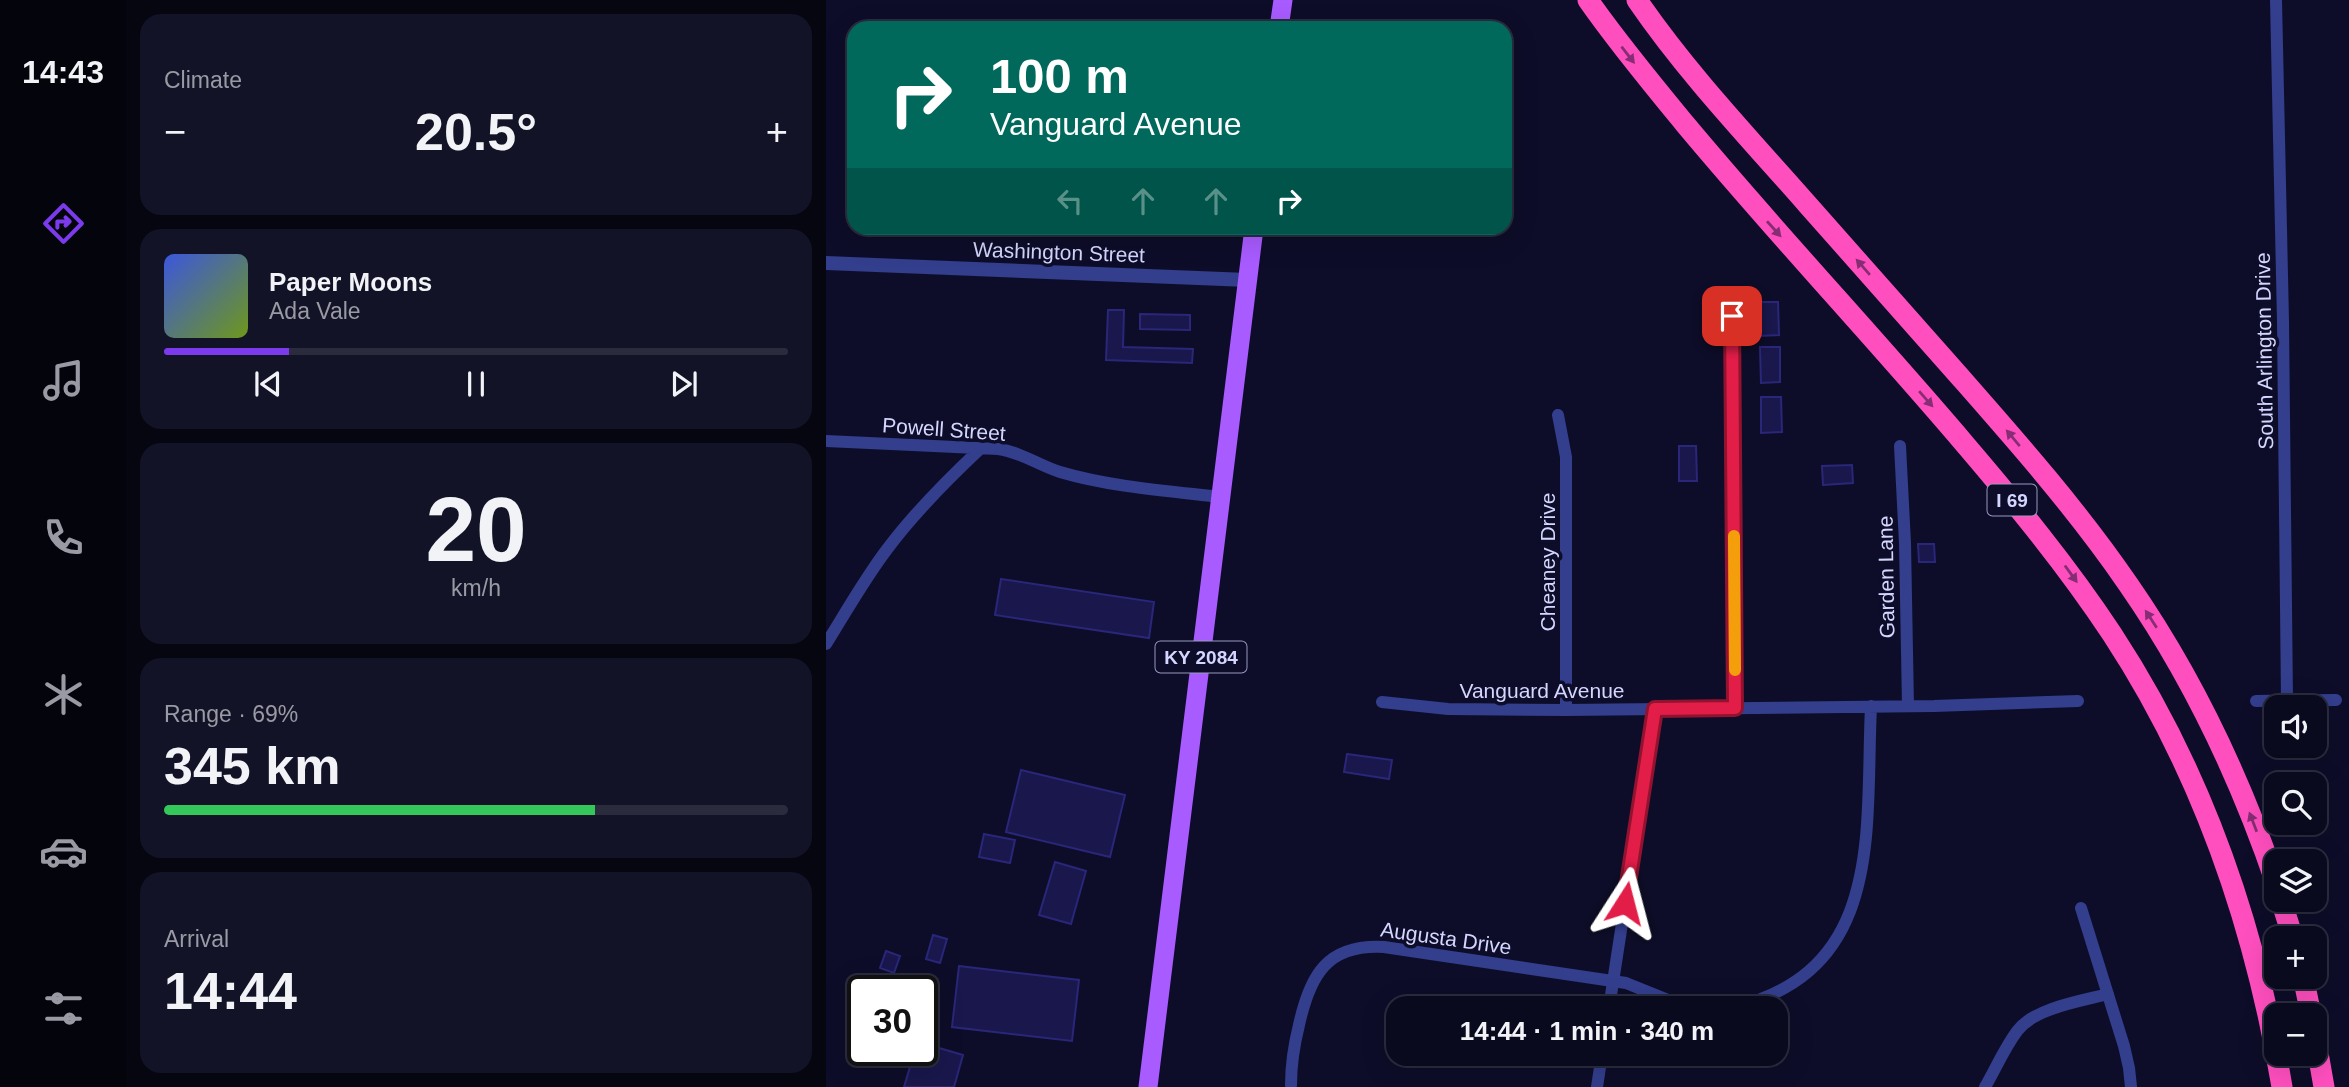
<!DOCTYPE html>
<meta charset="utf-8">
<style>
body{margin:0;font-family:Helvetica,sans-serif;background:#131328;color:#f1f3f6;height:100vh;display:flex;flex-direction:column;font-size:26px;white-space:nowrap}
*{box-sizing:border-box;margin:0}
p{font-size:23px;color:#999aa4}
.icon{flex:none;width:38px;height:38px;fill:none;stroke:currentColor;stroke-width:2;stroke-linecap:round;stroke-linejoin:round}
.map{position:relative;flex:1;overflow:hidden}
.panel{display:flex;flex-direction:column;gap:14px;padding:14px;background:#060611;width:700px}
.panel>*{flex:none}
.hud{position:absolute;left:21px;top:21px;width:665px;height:214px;border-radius:21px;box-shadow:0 7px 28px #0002,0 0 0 2px #2a2b3d;background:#00695c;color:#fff;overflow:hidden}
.tools{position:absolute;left:1438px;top:695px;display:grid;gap:14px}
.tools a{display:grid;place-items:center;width:63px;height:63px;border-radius:14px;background:#0a0a1f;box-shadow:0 7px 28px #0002,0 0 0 2px #2a2b3d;font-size:35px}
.speed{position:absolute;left:21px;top:975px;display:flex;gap:14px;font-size:35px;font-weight:700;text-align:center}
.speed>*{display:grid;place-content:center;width:91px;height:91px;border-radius:50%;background:#0a0a1f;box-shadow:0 7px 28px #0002,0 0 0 2px #2a2b3d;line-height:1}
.speed .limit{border:4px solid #111;border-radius:10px;background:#fff;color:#111}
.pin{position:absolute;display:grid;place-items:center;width:60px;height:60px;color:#fff;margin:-30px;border-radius:14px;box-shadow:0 4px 10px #0006}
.me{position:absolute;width:77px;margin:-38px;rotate:9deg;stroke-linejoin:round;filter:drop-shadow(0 0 5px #0008)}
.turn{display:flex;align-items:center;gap:24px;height:147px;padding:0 28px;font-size:32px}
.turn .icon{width:91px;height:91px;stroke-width:2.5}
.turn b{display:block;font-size:49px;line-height:60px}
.lanes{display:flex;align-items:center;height:66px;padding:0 28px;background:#0003;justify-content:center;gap:35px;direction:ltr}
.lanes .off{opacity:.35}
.big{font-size:52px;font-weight:800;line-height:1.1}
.panel .card{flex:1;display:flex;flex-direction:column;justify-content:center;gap:10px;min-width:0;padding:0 24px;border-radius:21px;background:#131328}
.panel .dial{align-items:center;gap:0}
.dial b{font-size:91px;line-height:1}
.song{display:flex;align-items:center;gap:21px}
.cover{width:84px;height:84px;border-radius:10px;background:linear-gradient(135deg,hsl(230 70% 55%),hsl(80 70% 35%))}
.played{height:7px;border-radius:4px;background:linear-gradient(90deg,#7c3aed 20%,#2a2b3d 20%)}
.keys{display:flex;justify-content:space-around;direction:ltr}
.heat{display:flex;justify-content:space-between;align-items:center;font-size:38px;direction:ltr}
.charge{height:10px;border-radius:5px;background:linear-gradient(90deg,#34c759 69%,#2a2b3d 0)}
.trip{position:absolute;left:560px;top:996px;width:402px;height:70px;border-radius:21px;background:#0a0a1f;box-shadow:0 7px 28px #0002,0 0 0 2px #2a2b3d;font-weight:800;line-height:70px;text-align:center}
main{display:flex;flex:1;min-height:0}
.tab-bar{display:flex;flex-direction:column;width:126px;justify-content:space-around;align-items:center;background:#04040c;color:#999aa4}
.tab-bar .icon{width:49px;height:49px}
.tab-bar .current{color:#7c3aed}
.tab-bar b{font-size:32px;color:#f1f3f6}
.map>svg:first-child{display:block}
.building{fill:#19174c;stroke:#2a267a;stroke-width:2}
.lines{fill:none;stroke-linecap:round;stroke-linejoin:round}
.minor{stroke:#333e8d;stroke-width:12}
.tertiary{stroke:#333e8d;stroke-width:14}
.primary{stroke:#a85bff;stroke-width:19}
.motorway{stroke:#ff4fbf;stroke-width:21}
.oneway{fill:#862e74}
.route-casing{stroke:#92132f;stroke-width:18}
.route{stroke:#e11d48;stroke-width:12}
.slow{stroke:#f59e0b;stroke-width:12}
.labels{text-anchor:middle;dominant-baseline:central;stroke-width:7;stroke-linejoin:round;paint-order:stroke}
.shield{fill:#0d0d29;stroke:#989abf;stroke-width:2}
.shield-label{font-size:19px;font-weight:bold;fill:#d4d6ff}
.street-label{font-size:21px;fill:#d4d6ff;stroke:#0d0d29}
</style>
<main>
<nav class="tab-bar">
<b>14:43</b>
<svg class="icon current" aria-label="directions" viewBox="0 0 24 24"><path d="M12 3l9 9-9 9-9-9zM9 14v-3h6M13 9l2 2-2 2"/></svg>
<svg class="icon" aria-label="music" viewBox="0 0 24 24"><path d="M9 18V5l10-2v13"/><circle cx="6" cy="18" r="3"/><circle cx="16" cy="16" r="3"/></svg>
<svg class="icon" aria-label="phone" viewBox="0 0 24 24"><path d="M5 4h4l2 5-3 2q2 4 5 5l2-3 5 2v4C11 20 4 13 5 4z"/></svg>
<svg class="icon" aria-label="climate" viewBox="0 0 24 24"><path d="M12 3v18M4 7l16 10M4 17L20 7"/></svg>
<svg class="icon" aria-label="car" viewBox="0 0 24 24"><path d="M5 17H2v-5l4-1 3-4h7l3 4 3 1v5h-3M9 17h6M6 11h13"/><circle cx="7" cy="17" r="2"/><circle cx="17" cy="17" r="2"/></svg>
<svg class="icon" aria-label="filters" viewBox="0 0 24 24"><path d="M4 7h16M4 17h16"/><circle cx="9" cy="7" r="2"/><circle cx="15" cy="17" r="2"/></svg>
</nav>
<section class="panel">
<div class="card"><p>Climate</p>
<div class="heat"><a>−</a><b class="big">20.5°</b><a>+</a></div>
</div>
<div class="card">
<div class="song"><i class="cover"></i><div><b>Paper Moons</b><p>Ada Vale</p></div></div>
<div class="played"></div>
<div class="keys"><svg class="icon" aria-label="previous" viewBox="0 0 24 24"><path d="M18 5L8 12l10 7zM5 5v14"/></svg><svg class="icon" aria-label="pause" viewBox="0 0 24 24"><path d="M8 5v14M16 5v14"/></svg><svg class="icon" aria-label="next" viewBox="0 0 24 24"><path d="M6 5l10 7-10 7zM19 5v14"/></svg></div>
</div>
<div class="card dial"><b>20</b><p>km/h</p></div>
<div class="card"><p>Range · 69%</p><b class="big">345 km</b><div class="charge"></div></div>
<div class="card"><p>Arrival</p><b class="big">14:44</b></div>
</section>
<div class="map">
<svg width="1523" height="1087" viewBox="0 0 1523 1087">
<rect width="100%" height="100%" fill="#0d0d29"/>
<!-- building -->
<path class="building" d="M933 302H952L953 335 934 336Z
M282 310H298L297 347 367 349 366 363 280 360Z
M314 314 364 315V330L314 329Z
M934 347H954V382L935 383Z
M935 397H955L956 432 935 433Z
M853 446H870L871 481H853Z
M1026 465 1027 483 997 485 996 466Z
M1092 544H1108L1109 562H1093Z
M175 579 328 602 323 638 169 615Z
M521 754 566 760 563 779 518 772Z
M195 770 299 795 284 857 180 832Z
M158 834 189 840 184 863 153 857Z
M229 862 260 871 245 924 213 915Z
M107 935 121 939 114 963 100 959Z
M60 951 74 956 68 973 54 968Z
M133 966 253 980 246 1041 126 1027Z
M96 1043 137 1055 128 1087H78L89 1050H96Z"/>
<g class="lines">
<!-- minor -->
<path class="minor" d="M1450 0 1457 321 1461 701
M906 316 909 708
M732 415 740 457V710
M0 441 172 449C195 452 212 465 234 472 285 487 342 491 395 497
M1074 446 1079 543 1082 706
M0 644C20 612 39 578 62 548 89 512 121 480 154 449
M1430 701 1510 700
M556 702 622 709 740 710 1108 706 1252 701
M1255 908 1298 1046 1303 1068 1305 1087
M783 1008 829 709
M905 1008C1060 972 1039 830 1045 706
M465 1085C465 1064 468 1045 473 1025 484 975 501 944 558 947L800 983 862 1008
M771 1087 776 1054
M1159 1087C1169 1070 1180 1045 1192 1030 1209 1008 1255 1001 1282 994"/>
<!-- tertiary -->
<path class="tertiary" d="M0 263 422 280"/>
<!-- primary -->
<path class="primary" d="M453 28 457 0
M322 1087 428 228"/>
<!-- motorway -->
<path class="motorway" d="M762 0C792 43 826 84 859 124 949 232 1046 335 1137 442 1190 504 1241 566 1286 634 1376 771 1429 926 1456 1087
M811 0C861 73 923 138 981 204 1032 262 1084 320 1135 378 1193 444 1252 511 1302 584 1366 676 1415 780 1451 886
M1455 900 1467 938
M1477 976 1485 1015
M1489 1036 1498 1087"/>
</g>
<!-- one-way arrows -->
<defs><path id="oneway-solid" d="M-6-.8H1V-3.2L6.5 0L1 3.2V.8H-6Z" transform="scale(1.75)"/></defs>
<g class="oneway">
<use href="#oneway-solid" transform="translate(802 55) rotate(52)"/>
<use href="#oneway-solid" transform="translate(948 229) rotate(48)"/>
<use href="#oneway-solid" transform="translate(1037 267) rotate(-131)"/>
<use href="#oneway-solid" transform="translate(1100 399) rotate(49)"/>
<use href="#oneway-solid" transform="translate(1187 438) rotate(-130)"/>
<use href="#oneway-solid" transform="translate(1245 574) rotate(54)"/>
<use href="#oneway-solid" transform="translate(1325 619) rotate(-123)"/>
<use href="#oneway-solid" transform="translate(1427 822) rotate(-111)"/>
</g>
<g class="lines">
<defs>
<path id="route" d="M799 903 829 709 909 708 906 316"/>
</defs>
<!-- route casing -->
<use href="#route" class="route-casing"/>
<!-- route -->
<use href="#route" class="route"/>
<!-- slow -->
<path class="slow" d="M908 536 909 670"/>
</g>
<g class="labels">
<!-- shield labels -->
<g class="shield">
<rect x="1161.5" y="484.5" width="49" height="31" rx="5"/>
<rect x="329.5" y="641.5" width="91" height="31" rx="5"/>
</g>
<g class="shield-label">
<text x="1186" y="500">I 69</text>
<text x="375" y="657">KY 2084</text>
</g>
<!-- street labels -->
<g class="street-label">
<text transform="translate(233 252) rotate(2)">Washington Street</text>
<text transform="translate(1438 351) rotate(-91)">South Arlington Drive</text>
<text transform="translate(118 429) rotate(4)">Powell Street</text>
<text transform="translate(721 562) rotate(-90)">Cheaney Drive</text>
<text transform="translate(1060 577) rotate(-91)">Garden Lane</text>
<text x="716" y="690">Vanguard Avenue</text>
<text transform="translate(620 938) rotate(8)">Augusta Drive</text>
</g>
</g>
</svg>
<div class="tools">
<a><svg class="icon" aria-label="sound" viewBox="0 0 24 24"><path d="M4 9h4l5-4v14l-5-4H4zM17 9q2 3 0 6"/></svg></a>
<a><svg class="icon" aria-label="search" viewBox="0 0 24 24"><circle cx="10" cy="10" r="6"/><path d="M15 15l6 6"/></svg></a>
<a><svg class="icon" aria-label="layers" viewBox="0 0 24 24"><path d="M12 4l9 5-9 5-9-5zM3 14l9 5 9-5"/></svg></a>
<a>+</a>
<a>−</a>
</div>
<div class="speed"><div class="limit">30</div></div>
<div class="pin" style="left:906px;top:316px;background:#d93025"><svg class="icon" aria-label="arrive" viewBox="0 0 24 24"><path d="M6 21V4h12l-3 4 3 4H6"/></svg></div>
<svg class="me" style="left:799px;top:903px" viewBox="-20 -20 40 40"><path d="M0-17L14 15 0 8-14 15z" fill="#e11d48" stroke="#fff" stroke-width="4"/></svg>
<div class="trip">14:44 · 1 min · 340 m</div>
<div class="hud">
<div class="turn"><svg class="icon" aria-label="right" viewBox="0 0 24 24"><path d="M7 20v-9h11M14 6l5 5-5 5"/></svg><div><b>100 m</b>Vanguard Avenue</div></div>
<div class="lanes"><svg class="icon off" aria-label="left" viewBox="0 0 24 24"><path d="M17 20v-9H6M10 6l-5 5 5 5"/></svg><svg class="icon off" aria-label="ahead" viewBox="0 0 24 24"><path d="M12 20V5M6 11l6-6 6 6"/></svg><svg class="icon off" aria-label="ahead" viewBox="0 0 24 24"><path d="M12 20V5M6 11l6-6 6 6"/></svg><svg class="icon" aria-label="right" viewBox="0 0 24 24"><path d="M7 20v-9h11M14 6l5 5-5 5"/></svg></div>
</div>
</div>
</main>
